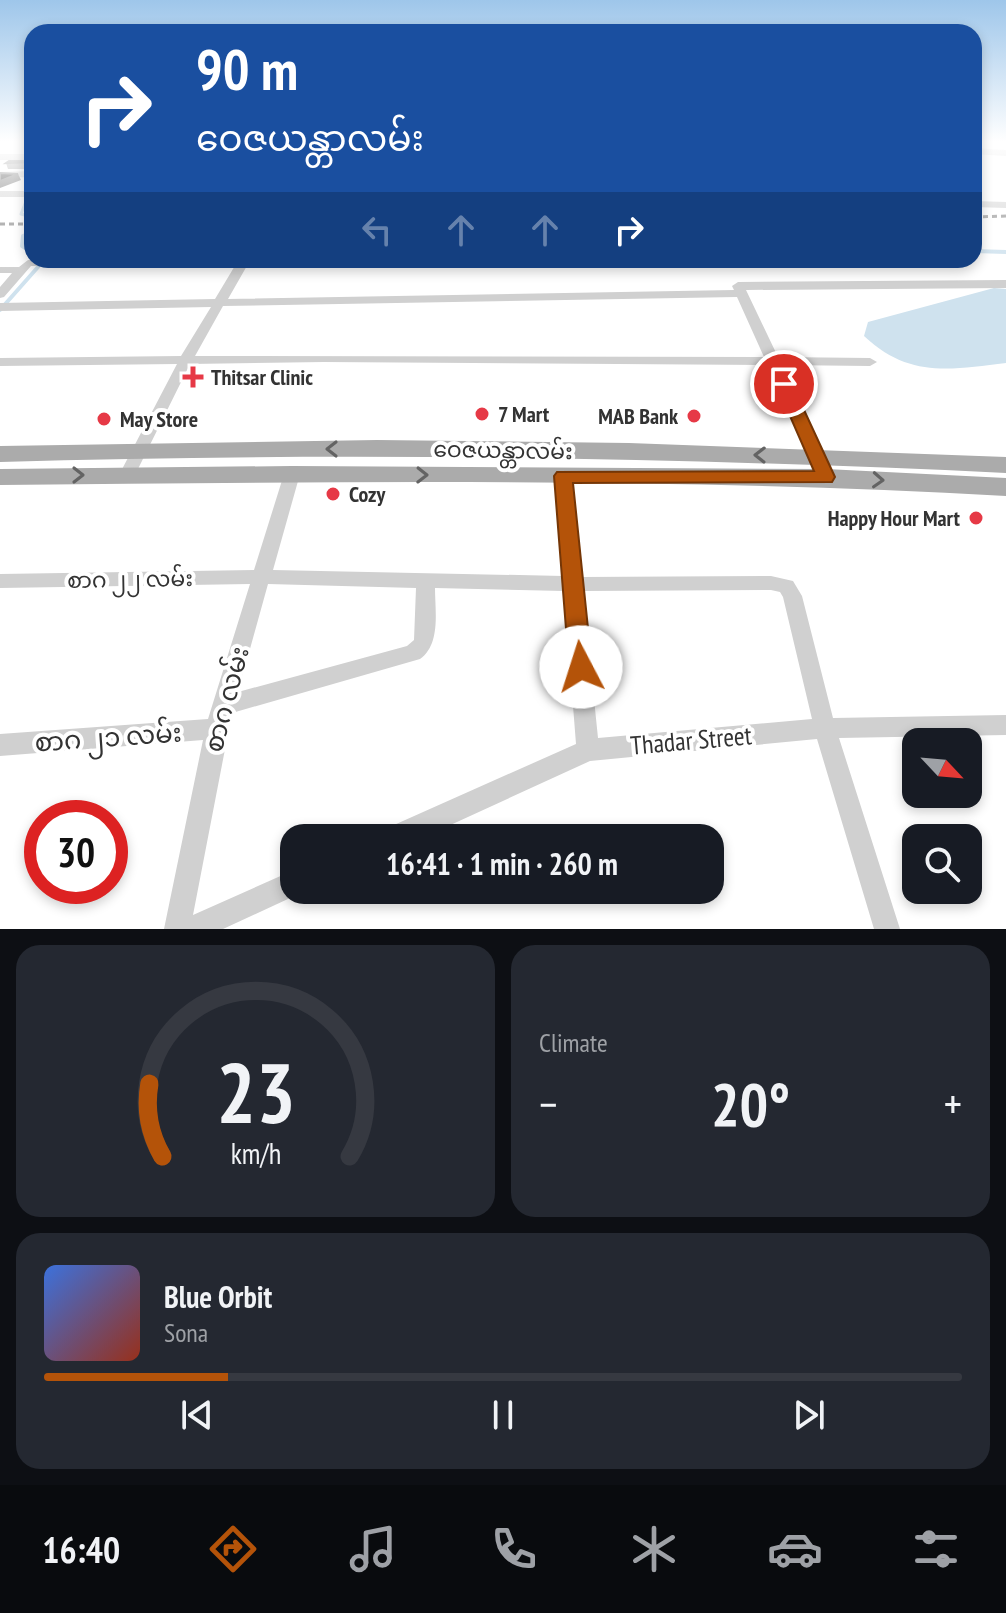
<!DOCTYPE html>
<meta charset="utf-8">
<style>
body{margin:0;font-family:"PT Sans Narrow","Noto Sans Myanmar",sans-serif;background:#242831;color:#f1f3f6;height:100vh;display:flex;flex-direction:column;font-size:30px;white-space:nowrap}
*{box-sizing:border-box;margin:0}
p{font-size:26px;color:#9ea1a6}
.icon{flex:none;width:44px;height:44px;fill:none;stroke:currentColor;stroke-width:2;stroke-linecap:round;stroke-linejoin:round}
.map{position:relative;height:929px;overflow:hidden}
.panel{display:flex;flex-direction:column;gap:16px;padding:16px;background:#0d0f14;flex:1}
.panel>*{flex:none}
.top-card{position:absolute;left:24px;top:24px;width:958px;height:244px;border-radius:24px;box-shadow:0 4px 12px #0003;background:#1a4fa0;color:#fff;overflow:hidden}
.needle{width:52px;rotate:116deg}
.controls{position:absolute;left:902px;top:728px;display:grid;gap:16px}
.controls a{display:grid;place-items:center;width:80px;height:80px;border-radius:16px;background:#171b24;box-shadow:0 4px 12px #0003;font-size:40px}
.speed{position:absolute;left:24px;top:800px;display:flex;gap:16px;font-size:40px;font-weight:700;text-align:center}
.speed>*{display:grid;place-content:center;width:104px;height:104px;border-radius:50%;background:#171b24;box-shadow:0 4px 12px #0003;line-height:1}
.speed .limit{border:12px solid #d22;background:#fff;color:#111}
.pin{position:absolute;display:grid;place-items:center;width:68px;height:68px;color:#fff;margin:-34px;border:4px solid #fff;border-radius:50%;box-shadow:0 2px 8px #0007}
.me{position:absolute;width:88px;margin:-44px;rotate:355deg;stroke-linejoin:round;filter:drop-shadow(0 0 6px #0008)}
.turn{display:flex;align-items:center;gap:28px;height:168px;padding:0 40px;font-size:36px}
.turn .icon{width:104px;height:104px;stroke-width:2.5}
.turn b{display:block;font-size:56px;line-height:68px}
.lanes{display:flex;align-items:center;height:76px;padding:0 40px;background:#0003;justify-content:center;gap:40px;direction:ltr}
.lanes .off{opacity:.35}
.big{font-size:60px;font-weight:600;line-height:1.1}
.panel .widget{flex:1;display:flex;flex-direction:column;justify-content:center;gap:12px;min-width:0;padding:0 28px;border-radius:24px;background:#242831}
.panel .dial{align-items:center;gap:0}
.dial svg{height:208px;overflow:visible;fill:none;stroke:#363941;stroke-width:7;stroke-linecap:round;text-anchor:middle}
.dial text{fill:#f1f3f6;stroke:none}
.song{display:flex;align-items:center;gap:24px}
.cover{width:96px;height:96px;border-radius:12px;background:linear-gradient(135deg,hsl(220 70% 55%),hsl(10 70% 35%))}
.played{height:8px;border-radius:4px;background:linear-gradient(90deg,#b45309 20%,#363941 20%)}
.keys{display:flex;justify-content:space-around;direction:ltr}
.heat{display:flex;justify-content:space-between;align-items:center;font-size:44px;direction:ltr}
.panel .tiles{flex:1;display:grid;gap:16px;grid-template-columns:1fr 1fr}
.widget:last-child{grid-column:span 2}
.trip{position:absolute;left:280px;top:824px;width:444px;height:80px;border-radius:24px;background:#171b24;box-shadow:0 4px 12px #0003;font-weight:600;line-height:80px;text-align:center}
.tab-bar{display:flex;height:128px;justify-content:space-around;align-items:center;background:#090b0e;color:#9ea1a6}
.tab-bar .icon{width:56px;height:56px}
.tab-bar .current{color:#b45309}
.tab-bar b{font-size:36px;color:#f1f3f6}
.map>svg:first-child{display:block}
.water{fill:#cfe2ee}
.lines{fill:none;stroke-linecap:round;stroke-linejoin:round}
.stream-far1{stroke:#cfe2ee;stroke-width:3}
.stream{stroke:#cfe2ee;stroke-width:4}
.minor{fill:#d0d0d0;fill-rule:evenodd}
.primary{fill:#ababab;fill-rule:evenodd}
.rail{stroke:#888;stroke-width:3;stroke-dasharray:5 4;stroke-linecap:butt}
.wall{fill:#8c8c8c}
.shaded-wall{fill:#5f5f5f}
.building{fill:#1a1a1a;stroke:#5f5f5f;stroke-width:2}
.oneway{stroke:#636363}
.route{fill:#b45309;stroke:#753606;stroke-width:2}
.poi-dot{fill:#e63946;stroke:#fff;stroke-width:3}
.labels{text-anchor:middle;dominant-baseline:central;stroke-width:8;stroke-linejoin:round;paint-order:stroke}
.poi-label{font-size:22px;font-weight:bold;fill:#333;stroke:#fff;text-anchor:start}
.street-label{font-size:22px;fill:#333;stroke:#fff}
.near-street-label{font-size:26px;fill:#333;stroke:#fff}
</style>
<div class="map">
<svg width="1006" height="929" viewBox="0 0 1006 929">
<rect width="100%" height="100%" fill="#fff"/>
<!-- water -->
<path class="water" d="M994 288 1006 289V363C949 370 909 378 864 336L868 322Z"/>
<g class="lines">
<!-- stream-far1 -->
<path class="stream-far1" d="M32 186 21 214 32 217
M23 238 32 221"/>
<!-- stream -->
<path class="stream" d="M23 236 22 246 32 252
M974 251 1006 252
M0 310 38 267"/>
<!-- minor -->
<path class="minor" d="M974 148 1006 150V156L974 154Z
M0 154H32V160H0Z
M32 171V177L0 178V172Z
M0 191H32V197H0Z
M974 201 1006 202V208L974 207Z
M28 260H346L340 263 248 264 228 299 734 290 732 286 738 282 1006 280V288L746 290 778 357 870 358 877 362 870 366 781 365 834 477 826 483 818 477 768 365 324 362 190 364 135 475 127 481 119 475 177 364 0 366V358L181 356 211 307 0 311V303L215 299 236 264 31 266 4 297 0 298V287L12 273H0V267H19ZM737 297 764 357 195 356 223 306Z
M292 468 300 474 273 570 563 576 555 476 563 470 571 476 581 577 771 576 793 581 802 596 833 718 1006 715V735L839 738 900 929H874L817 739 590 761 422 838H382L385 829 576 744 564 591 435 588C435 611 441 644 420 659L232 713 193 915 294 870V890H304L303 892 223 929H164L203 740 0 756V734L208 719 250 584 0 588V574L254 570 284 474ZM268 584 416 588 414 640 407 646 238 692ZM771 590 780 592 783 597 812 719 598 738 583 591Z"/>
<!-- primary -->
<path class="primary" d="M377 440 629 443 1006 457V473C671 457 336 452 0 462V446Z
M292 466 826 469 1006 478V496C671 477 335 482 0 485V469Z"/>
<!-- rail -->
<path class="rail" d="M974 217 1006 216
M0 224H32"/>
</g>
<!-- wall -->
<path class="wall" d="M32 161V169H8L6 163Z"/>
<!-- shaded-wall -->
<path class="shaded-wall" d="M18 174 21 180 0 188V181Z"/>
<!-- building -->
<path class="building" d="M9 161H32V162L6 163Z
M0 173 18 174 0 181Z"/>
<!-- one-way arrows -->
<defs><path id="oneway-chevron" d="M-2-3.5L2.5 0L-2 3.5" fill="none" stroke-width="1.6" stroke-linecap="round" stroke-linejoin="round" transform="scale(2)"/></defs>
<g class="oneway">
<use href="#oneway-chevron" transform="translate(332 449) rotate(180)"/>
<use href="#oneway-chevron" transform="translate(760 455) rotate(-179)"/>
<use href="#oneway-chevron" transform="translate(78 475)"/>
<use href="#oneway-chevron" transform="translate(422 475) rotate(1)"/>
<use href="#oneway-chevron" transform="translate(878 480) rotate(3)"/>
</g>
<!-- sky -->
<linearGradient id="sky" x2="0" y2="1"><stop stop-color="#9ec6ea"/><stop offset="0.52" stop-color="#fff"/><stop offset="1" stop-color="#fff" stop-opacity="0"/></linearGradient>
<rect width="1006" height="272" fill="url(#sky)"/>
<!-- route -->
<path class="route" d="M784 379 792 384 835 477 832 482 573 483 592 667 589 674 581 677 572 674 569 667 554 476 557 472 814 471 776 384Z"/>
<!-- markers -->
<g class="poi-dot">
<path d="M189 365h8v8h8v8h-8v8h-8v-8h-8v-8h8z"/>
<circle cx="482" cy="414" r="8"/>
<circle cx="694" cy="416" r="8"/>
<circle cx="104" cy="419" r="8"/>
<circle cx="333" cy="494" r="8"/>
<circle cx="976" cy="518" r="8"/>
</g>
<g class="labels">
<!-- poi labels -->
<g class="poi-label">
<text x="211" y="377">Thitsar Clinic</text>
<text x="498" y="414">7 Mart</text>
<text x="678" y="416" text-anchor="end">MAB Bank</text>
<text x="120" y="419">May Store</text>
<text x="349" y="494">Cozy</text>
<text x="960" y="518" text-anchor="end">Happy Hour Mart</text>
</g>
<!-- street labels -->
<g class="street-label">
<text transform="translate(503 450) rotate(1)">ဝေဇယန္တာလမ်း</text>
<text transform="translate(130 579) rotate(-1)">စာဂ ၂၂ လမ်း</text>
</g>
<!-- near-street labels -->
<g class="near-street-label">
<text transform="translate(226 699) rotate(-75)">စာဂ လမ်း</text>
<text transform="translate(108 737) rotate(-4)">စာဂ ၂၁ လမ်း</text>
<text transform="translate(691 740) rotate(-5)">Thadar Street</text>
</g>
</g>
</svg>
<div class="controls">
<a><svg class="needle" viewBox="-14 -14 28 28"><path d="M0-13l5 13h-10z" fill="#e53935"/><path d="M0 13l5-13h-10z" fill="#9ea1a6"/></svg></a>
<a><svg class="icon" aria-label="search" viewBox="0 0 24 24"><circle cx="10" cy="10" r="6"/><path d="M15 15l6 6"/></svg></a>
</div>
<div class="speed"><div class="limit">30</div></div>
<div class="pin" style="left:784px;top:384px;background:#d93025"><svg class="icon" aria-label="arrive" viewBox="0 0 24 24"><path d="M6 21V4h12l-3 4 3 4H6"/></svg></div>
<svg class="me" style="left:581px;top:667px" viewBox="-20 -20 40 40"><circle r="19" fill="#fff"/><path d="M0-13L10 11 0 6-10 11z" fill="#b45309"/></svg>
<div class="trip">16:41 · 1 min · 260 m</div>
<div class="top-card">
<div class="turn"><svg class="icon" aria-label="right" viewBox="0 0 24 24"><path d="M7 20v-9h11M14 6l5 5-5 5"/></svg><div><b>90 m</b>ဝေဇယန္တာလမ်း</div></div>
<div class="lanes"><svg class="icon off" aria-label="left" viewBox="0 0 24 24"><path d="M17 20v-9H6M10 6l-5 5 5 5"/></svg><svg class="icon off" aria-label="ahead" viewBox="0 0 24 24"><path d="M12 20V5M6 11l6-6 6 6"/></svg><svg class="icon off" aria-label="ahead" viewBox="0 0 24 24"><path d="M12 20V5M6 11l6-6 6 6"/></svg><svg class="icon" aria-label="right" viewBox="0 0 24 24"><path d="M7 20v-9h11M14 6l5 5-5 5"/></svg></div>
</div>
</div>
<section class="panel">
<div class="tiles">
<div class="widget dial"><svg viewBox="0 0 100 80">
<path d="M14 69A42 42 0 1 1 86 69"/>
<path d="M14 69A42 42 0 0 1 9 41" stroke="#b45309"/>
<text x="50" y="56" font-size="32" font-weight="700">23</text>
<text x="50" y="72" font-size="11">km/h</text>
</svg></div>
<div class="widget"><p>Climate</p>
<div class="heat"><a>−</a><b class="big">20°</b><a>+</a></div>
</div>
<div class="widget">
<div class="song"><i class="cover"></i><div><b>Blue Orbit</b><p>Sona</p></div></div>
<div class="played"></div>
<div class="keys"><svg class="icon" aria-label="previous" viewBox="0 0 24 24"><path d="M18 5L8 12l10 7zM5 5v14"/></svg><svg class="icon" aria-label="pause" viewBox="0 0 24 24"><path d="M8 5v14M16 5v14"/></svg><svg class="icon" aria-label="next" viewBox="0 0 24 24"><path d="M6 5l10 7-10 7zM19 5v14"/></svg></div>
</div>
</div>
</section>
<nav class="tab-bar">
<b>16:40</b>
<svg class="icon current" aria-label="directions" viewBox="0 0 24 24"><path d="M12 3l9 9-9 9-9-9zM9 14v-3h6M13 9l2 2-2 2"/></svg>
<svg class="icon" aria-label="music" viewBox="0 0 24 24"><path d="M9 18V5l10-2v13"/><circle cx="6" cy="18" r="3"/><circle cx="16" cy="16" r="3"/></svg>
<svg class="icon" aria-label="phone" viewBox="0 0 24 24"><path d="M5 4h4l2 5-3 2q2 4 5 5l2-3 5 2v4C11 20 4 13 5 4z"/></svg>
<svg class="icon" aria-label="climate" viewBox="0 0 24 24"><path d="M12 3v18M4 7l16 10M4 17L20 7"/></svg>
<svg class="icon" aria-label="car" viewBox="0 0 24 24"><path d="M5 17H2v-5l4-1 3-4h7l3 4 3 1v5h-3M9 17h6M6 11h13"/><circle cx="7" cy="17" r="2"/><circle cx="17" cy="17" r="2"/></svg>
<svg class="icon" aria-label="filters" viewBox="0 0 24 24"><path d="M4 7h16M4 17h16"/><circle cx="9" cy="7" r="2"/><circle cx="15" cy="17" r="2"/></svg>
</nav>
